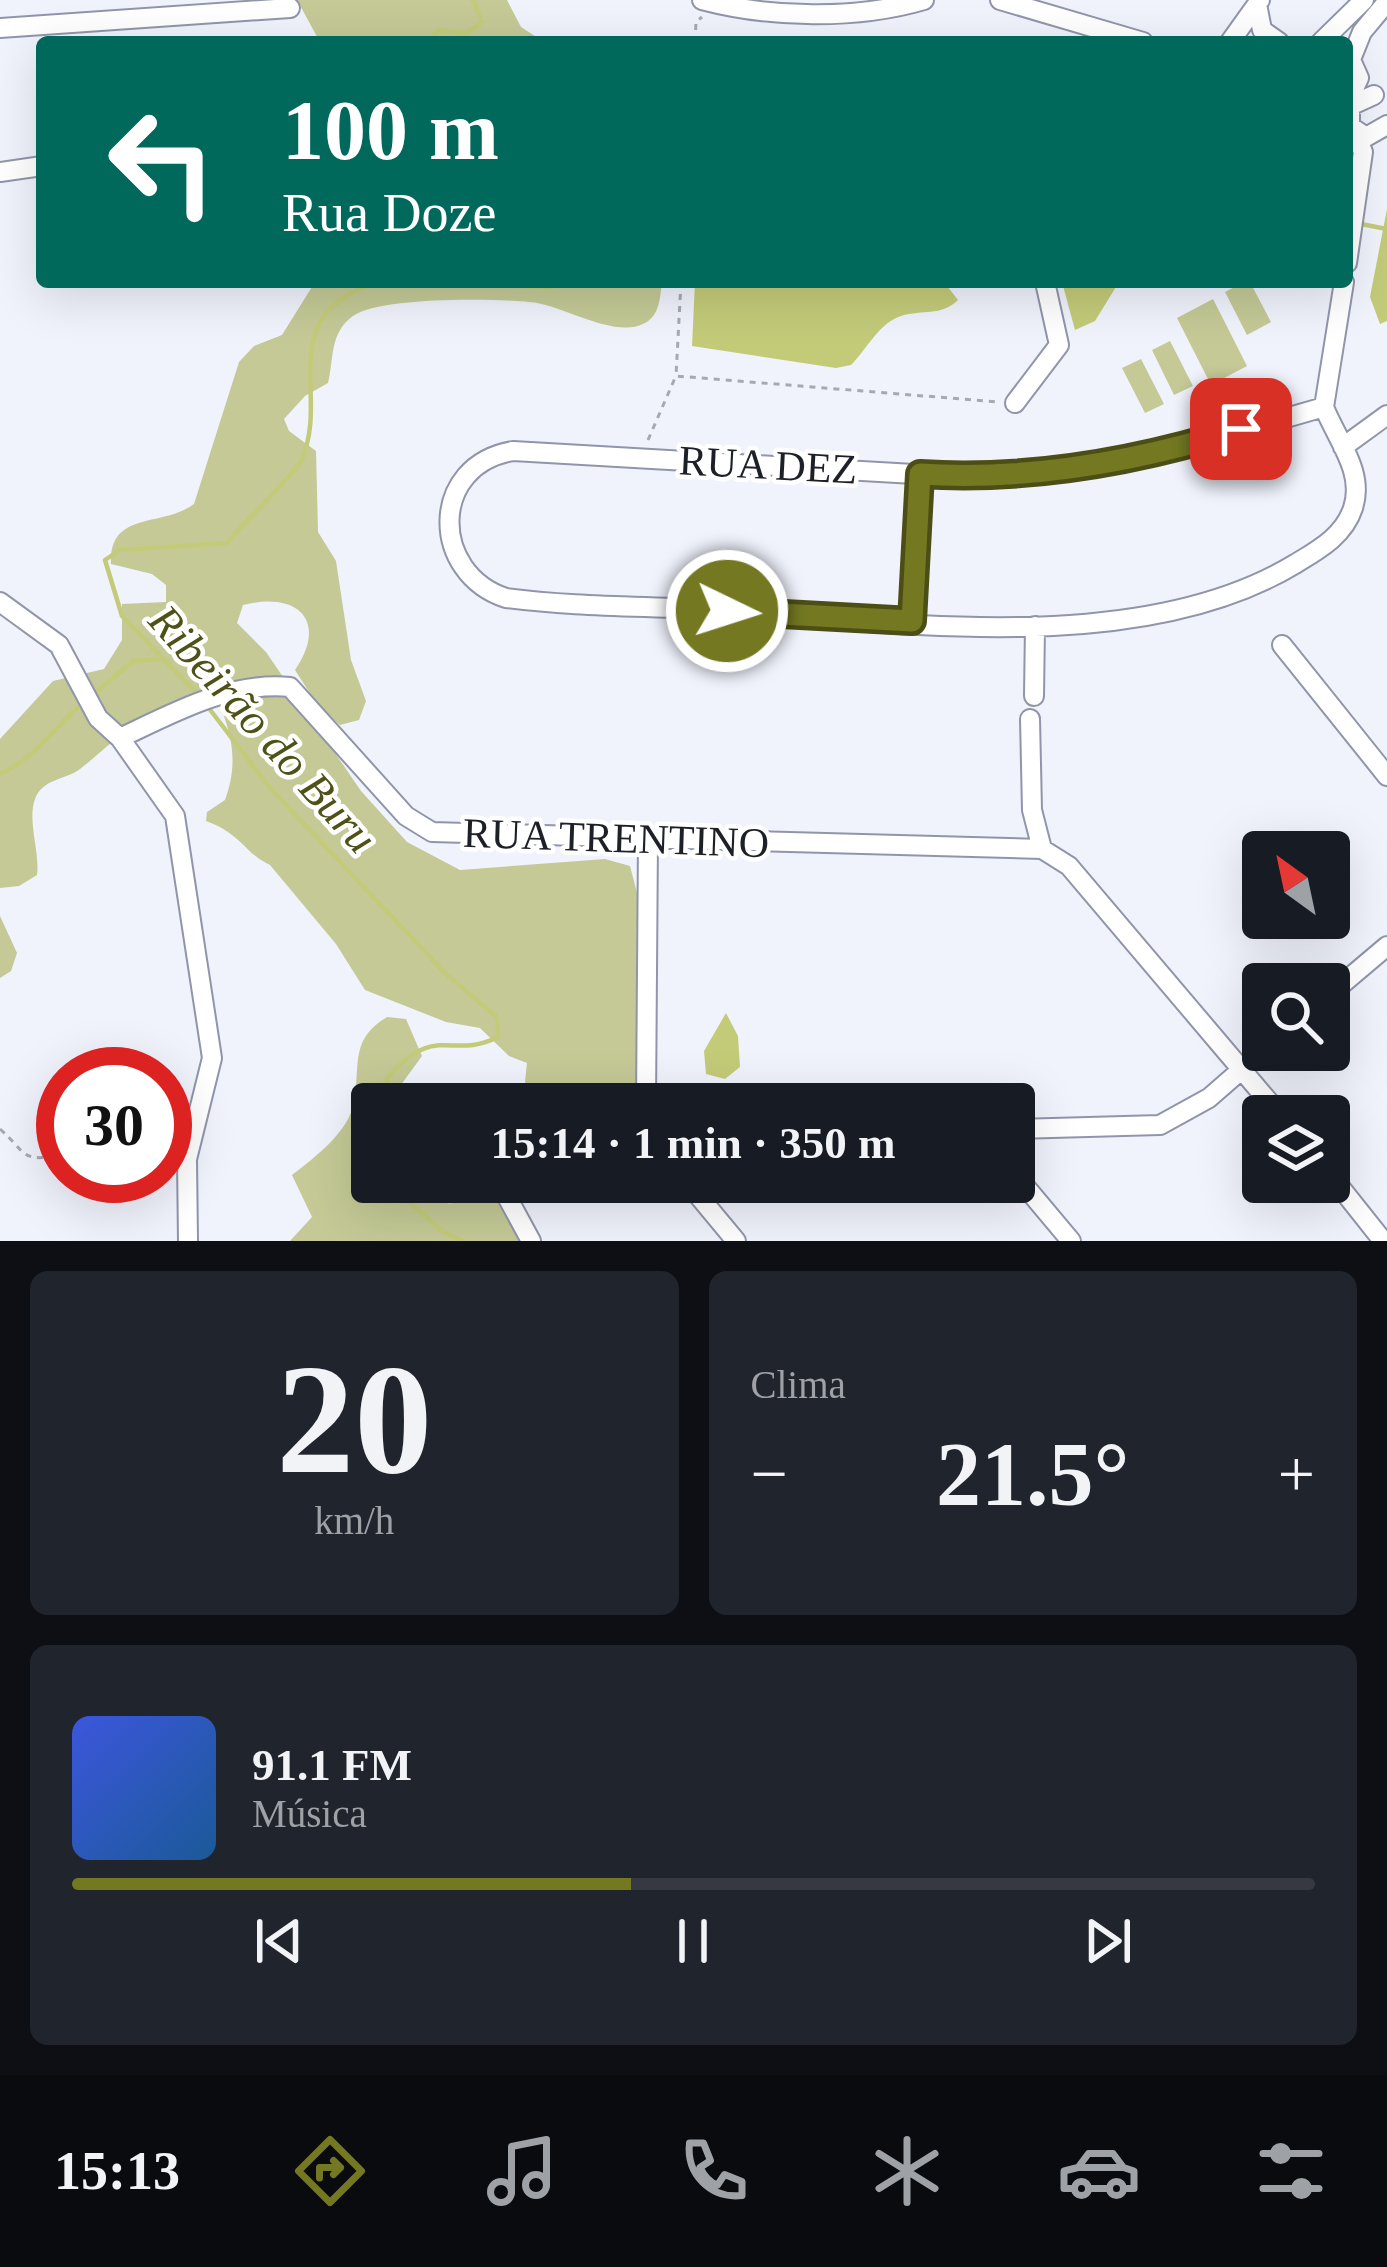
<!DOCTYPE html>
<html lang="pt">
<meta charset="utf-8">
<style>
body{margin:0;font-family:Georgia,serif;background:#20242c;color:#f1f3f6;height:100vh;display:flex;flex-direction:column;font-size:45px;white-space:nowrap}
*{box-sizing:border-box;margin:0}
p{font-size:39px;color:#9ea1a6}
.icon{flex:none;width:66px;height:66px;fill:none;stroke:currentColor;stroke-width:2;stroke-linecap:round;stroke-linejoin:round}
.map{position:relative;height:1241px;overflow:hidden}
.side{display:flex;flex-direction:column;gap:30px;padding:30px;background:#0d0f14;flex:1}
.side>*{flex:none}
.guide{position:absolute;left:36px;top:36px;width:1317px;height:252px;border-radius:12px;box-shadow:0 12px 48px #0002;background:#00695c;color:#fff;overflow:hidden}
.needle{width:78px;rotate:327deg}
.fabs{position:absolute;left:1242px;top:831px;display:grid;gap:24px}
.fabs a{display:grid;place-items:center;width:108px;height:108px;border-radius:12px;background:#171b24;box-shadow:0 12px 48px #0002;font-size:60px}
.speed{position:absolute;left:36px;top:1047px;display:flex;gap:24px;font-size:60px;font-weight:700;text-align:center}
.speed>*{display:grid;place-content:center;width:156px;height:156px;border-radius:50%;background:#171b24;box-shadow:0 12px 48px #0002;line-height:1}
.speed .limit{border:18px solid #d22;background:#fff;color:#111}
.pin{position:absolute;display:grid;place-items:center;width:102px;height:102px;color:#fff;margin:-51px;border-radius:24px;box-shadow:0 6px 18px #0006}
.me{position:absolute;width:132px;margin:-66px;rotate:94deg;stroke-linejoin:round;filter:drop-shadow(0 0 9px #0008)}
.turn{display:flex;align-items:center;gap:42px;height:252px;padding:0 48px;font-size:54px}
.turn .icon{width:156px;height:156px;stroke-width:2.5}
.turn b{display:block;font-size:84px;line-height:102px}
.big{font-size:90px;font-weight:600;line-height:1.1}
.side .tile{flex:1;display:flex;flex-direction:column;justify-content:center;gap:18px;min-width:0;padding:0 42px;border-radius:18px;background:#20242c}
.side .dial{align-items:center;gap:0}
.dial b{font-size:156px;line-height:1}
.song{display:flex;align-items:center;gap:36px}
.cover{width:144px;height:144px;border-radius:18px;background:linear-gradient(135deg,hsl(230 70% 55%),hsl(210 70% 35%))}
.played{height:12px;border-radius:6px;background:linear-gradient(90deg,#737821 45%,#363941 45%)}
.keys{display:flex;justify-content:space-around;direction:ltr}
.heat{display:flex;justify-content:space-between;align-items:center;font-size:66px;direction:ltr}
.side .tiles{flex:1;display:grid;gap:30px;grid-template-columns:1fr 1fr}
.tile:last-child{grid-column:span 2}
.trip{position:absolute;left:351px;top:1083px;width:684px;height:120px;border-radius:12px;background:#171b24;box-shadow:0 12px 48px #0002;font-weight:600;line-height:120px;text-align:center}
.tabs{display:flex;height:192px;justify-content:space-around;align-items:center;background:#090b0e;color:#9ea1a6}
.tabs .icon{width:84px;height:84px}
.tabs .on{color:#737821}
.tabs b{font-size:54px;color:#f1f3f6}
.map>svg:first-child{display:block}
.green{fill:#c4c996}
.water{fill:#c3cb79}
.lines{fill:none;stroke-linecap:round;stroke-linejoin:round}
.stream{stroke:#c3cb79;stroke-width:4.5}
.minor-casing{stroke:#9195aa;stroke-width:22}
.path{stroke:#a7a9b2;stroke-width:3;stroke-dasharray:6 6;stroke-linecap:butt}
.minor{stroke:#fff;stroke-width:18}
.route-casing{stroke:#4b4e15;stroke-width:30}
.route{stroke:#737821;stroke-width:21}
.labels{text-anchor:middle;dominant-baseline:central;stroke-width:9;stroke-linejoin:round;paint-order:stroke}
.street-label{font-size:42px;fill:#1e2028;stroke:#fff}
.water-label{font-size:45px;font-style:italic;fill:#4e5216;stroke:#fff}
</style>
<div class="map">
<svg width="1387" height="1241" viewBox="0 0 1387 1241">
<rect width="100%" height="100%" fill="#f0f2fc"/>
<!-- green -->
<path class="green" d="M297 0H507L521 27 544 42H320Z
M315 282H662C660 297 660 315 645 323 617 339 567 308 537 303 503 298 380 296 353 316 329 333 334 360 328 383L305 396 284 419 289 431 316 451 318 532 336 561 351 660 366 701 359 720 340 725 318 706 295 670C329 620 297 591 243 605L237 623 266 652 361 791 407 842 460 870 605 859 630 866 641 908 646 1104H535L525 1082 527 1063 509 1056 480 1028 446 1022 365 990 336 944 270 865C243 852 242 834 206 821L207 812 225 800C238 765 233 737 219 703 167 681 117 741 80 769 65 780 42 779 35 799 27 821 40 851 37 875L19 886 0 888V739L53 681 104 669 122 640V604L166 602V585L152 574 111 564C109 510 162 528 194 504L239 362 254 346 282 335Z
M1244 282H1250L1271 322 1247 335 1225 292Z
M1213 299 1247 366 1211 385 1177 318Z
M1170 341 1193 386 1174 395 1152 350Z
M1141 359 1164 404 1145 413 1122 368Z
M0 916 17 953 11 971 0 978Z
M387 1017 406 1019 422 1056 387 1104H372V1182H407C451 1220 461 1196 511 1193L530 1241H290L312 1217 292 1175C314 1158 349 1132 354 1102 361 1065 349 1040 387 1017Z"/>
<!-- water -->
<path class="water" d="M1387 209V321L1380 324 1370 297Z
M695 282H944L958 300C940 317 923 309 901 316 879 323 867 349 851 365L836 368 692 346Z
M1062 282H1119L1095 321 1075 330Z
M726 1013 738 1036 740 1067 725 1079 706 1074 704 1051Z"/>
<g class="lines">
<!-- stream -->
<path class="stream" d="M429 42 438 30 467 33 482 22 473 0
M1361 224 1387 229
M402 282 552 287 578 282
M94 694 133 661 160 659
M201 698 122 616 105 560 120 550 227 543C241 526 296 472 301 461 332 394 270 318 377 282
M208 707 270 788 447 975 497 1017 498 1037C450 1061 437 1021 387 1078V1104
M0 774C34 760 56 725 85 701
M394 1182 396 1190 443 1232 463 1241"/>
<defs>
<path id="minor" d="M702 0C770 18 856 20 924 0
M1000 0 1143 42
M1257 4 1262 30 1279 42
M0 28 290 8
M1230 42 1260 0
M1321 42 1364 0
M1347 51 1359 78 1347 104
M1352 57 1362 32 1387 2
M1374 95 1350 106V126L1366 137 1387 125
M0 172 42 166
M1347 263 1363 152 1354 131
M1015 403 1059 345 1045 282
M1324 407C1337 440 1365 472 1353 508 1344 536 1318 550 1295 564 1138 659 891 622 715 610 645 606 575 607 506 598 430 573 429 465 513 451L966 477 1150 457Z
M1324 407 1344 282
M1343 447 1387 415
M0 602 59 645 98 718 120 738 175 816 212 1058 187 1159 188 1241
M912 621 920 474
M1282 645 1387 776
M1034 696 1035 626
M1030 719 1032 810 1042 849 1069 866 1281 1116
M120 738C173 713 230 681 290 687L406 816 432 832 1042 849
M1329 995 1387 946
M646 1104 648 839
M1014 1129 1160 1125 1209 1098 1264 1050
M1014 1173 1071 1241
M1329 1173 1383 1241
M499 1182 531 1241
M687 1182 736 1241"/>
</defs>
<!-- minor casing -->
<use href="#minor" class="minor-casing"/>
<!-- path -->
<path class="path" d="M695 42 696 22 702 17
M681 282 676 376 999 402
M648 440 675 378
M0 1129C27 1153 21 1164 63 1154
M165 1130 181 1128"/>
<!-- minor -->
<use href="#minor" class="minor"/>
</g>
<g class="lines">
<defs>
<path id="route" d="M727 611 912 621 920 474C1030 481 1136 462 1241 429"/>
</defs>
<!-- route casing -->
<use href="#route" class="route-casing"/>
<!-- route -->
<use href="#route" class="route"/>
</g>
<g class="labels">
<!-- street labels -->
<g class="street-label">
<text transform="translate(768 465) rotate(3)">RUA DEZ</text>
<text transform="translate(616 838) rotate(2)">RUA TRENTINO</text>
</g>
<!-- water labels -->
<g class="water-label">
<text transform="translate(263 729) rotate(48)">Ribeirão do Buru</text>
</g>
</g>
</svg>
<div class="fabs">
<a><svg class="needle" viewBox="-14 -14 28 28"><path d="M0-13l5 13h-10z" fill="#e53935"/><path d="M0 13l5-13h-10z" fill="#9ea1a6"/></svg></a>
<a><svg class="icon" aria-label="search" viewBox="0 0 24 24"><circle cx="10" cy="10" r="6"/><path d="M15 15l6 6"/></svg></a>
<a><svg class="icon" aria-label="layers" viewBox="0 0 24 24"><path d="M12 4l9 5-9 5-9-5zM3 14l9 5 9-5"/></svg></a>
</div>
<div class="speed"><div class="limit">30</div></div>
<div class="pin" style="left:1241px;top:429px;background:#d93025"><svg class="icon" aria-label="arrive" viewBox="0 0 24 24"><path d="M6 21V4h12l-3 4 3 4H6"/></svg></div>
<svg class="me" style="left:727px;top:611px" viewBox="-20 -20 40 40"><circle r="17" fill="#737821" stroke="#fff" stroke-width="3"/><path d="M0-11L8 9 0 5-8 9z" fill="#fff"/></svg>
<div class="trip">15:14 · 1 min · 350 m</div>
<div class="guide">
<div class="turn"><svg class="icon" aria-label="left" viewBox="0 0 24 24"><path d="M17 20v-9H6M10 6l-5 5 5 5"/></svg><div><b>100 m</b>Rua Doze</div></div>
</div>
</div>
<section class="side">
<div class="tiles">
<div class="tile dial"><b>20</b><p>km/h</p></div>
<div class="tile"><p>Clima</p>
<div class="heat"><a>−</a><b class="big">21.5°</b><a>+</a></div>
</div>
<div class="tile">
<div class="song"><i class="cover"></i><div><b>91.1 FM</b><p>Música</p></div></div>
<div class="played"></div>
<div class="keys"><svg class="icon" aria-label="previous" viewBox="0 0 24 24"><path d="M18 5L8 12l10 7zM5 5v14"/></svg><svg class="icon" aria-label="pause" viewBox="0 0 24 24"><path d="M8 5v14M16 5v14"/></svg><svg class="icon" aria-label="next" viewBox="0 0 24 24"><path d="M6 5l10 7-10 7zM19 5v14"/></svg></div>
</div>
</div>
</section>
<nav class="tabs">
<b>15:13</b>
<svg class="icon on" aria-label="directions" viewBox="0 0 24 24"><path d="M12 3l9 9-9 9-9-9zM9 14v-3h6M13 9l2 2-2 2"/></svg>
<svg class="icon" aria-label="music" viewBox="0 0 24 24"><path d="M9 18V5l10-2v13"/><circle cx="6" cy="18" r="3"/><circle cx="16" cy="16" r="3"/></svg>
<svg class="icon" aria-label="phone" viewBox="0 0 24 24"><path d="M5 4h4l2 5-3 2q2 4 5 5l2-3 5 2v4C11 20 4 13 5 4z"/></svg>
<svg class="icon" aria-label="climate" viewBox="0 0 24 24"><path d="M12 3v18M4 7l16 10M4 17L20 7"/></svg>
<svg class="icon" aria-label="car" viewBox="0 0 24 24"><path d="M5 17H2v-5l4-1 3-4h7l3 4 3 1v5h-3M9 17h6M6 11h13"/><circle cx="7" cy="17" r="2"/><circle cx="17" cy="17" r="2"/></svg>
<svg class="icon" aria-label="filters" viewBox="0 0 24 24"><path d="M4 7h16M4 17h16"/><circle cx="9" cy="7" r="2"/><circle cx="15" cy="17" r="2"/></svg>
</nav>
